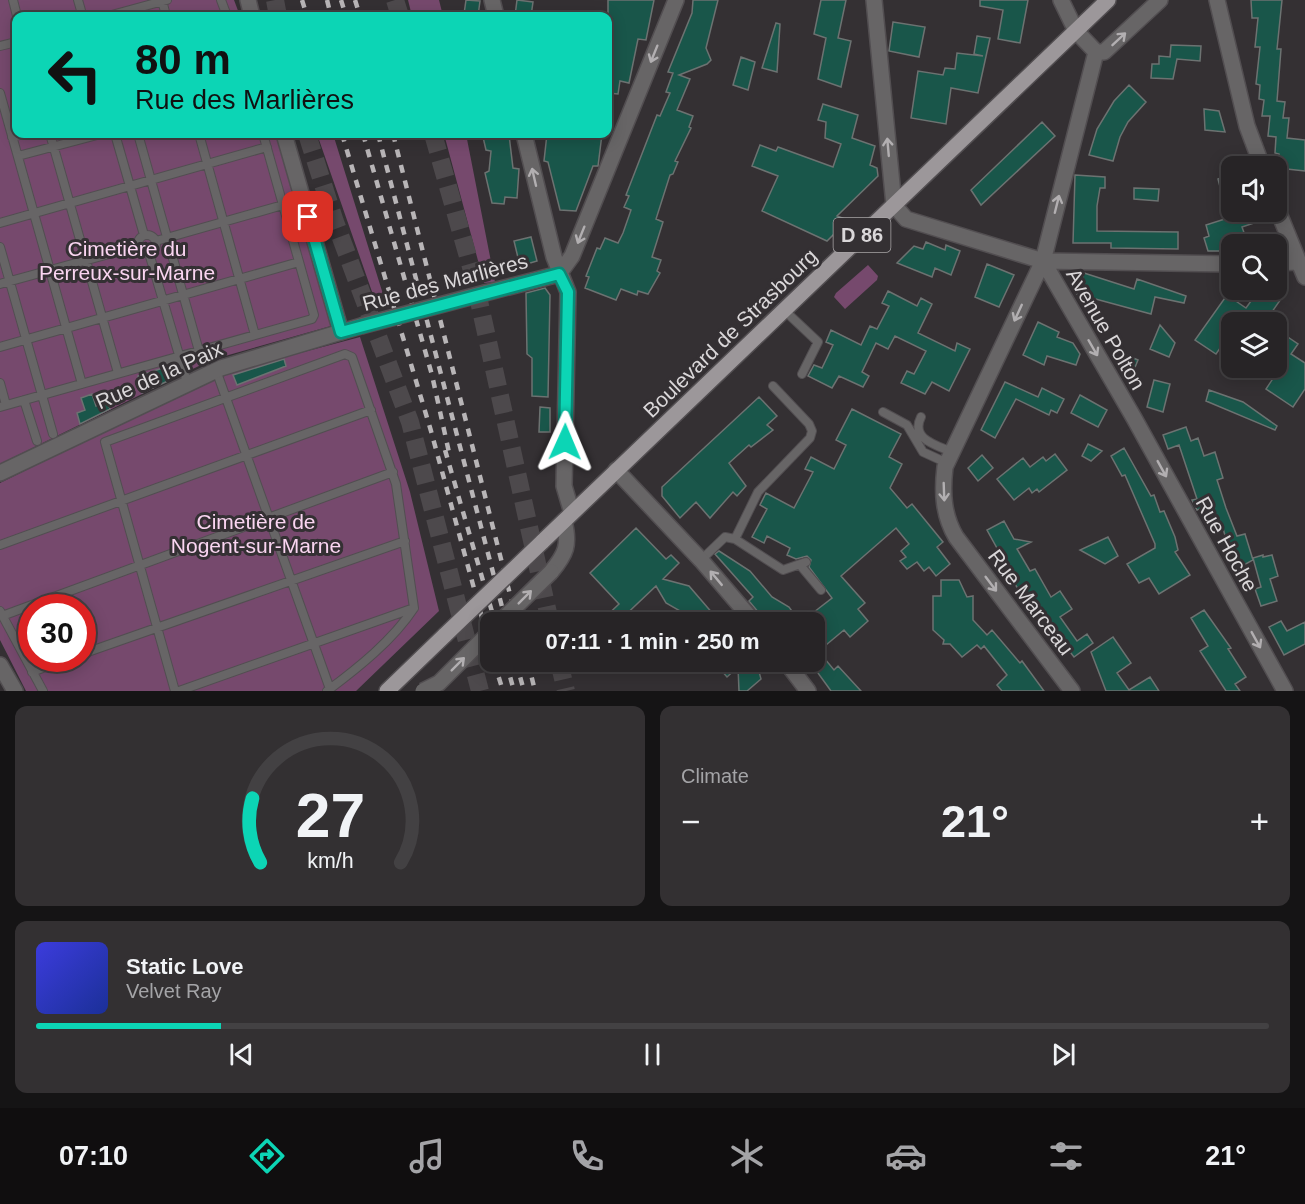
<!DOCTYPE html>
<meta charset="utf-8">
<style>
body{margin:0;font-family:Helvetica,sans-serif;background:#333032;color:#f1f3f6;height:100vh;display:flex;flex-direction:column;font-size:22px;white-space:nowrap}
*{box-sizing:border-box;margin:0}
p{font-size:20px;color:#a4a4a7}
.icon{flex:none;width:33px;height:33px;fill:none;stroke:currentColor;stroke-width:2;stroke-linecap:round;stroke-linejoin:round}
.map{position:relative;height:691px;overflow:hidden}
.details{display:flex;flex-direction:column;gap:15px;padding:15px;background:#151415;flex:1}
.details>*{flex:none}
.top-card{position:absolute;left:12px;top:12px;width:600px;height:126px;border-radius:12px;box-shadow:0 3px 15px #0003,0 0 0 2px #434143;background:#0cd5b5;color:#111;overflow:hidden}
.buttons{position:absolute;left:1221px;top:156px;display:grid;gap:12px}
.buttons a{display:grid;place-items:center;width:66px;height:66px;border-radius:12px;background:#272426;box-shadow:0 3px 15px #0003,0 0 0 2px #434143;font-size:30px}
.speed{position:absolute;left:18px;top:594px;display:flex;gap:12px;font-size:30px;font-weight:700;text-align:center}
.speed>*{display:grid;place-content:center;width:78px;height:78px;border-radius:50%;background:#272426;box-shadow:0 3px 15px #0003,0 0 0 2px #434143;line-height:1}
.speed .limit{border:9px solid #d22;background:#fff;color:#111}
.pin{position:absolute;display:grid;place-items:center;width:51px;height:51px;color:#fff;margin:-26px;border-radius:12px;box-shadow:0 3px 9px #0006}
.me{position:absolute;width:66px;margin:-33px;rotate:1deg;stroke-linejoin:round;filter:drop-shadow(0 0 4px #0008)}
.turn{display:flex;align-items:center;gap:21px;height:126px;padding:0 24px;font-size:27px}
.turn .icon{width:78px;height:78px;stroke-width:2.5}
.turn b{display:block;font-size:42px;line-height:51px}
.big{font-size:45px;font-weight:600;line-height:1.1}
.details .card{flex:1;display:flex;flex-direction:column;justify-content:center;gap:9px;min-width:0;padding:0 21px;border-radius:12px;background:#333032}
.details .dial{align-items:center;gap:0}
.dial svg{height:156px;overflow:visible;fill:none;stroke:#434143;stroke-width:7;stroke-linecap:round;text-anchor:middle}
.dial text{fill:#f1f3f6;stroke:none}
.song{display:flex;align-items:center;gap:18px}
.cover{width:72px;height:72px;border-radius:9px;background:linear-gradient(135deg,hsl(240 70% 55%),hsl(230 70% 35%))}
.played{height:6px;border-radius:3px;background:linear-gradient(90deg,#0cd5b5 15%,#434143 15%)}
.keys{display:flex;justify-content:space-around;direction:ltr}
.heat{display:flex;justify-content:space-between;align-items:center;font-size:33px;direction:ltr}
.details .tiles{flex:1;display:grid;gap:15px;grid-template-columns:1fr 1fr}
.card:last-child{grid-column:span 2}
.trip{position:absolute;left:480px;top:612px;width:345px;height:60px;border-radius:12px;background:#272426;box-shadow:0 3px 15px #0003,0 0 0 2px #434143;font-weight:600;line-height:60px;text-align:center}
.tabs{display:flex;height:96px;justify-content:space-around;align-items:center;background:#100e0f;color:#a4a4a7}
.tabs .icon{width:42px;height:42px}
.tabs .active{color:#0cd5b5}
.tabs b{font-size:27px;color:#f1f3f6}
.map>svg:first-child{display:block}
.green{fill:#76496d;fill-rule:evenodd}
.building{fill:#19564a;stroke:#6c7271;stroke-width:1.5}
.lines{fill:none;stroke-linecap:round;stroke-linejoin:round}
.motorway-tunnel{stroke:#4d494c;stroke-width:18;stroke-dasharray:18 9;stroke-linecap:butt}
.service-casing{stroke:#524e51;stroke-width:10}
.minor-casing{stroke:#524e51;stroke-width:18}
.primary-casing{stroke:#524e51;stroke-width:18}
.service{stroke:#676566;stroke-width:8}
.minor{stroke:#676566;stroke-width:15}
.primary{stroke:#9c979a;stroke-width:15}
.rail{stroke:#b8b5b7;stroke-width:4.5;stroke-dasharray:8 8;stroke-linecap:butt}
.minor-bridge-casing{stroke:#524e51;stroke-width:18;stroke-linecap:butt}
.primary-bridge-casing{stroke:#524e51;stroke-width:18;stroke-linecap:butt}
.minor-bridge{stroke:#676566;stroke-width:15}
.primary-bridge{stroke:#9c979a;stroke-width:15}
.oneway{stroke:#b2afb1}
.route-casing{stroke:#088a76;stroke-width:15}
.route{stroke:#0cd5b5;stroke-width:10}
.labels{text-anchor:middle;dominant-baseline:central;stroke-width:6;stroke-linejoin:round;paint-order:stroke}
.shield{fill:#343033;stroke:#a8a5a7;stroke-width:1.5}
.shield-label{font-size:20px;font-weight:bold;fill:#dad7d9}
.park-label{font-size:21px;fill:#fad5f1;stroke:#343033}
.street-label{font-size:21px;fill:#dad7d9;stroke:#343033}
</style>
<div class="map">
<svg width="1305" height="691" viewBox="0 0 1305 691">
<rect width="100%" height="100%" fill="#343033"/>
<!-- green -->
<path class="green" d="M0 0H234L240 16H16V134H276L331 326 211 360 0 464Z
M408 0H439L443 16H412Z
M317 134H333L387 307 378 309Z
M444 134H466L495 282 484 283Z
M868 265 878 276 877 280 845 309 834 297 836 293Z
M360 337 410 492 439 611 356 691H26L0 640V483L218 375ZM32 608H82V658H32Z"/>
<!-- building -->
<path class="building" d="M466 0 480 1 478 16 464 14Z
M517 0 533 2 531 16H515Z
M608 0H654L646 40 638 39 629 83 620 81 618 94 608 93Z
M693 0H718L706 48 711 60 707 64 679 75 690 79 677 110 693 116 689 127 691 128 675 161 678 162 673 174 670 175 656 219 663 222 652 257 661 260 657 271 660 273 648 294 638 291 637 295 621 289 616 300 585 288 589 277 586 276 597 248 600 249 605 238 618 243 623 233 631 210 624 207 629 196 626 195 657 115 660 116 670 93 666 92 673 73 668 72 692 13Z
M821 0H846L838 38 851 41 841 87 818 79 826 38 814 34Z
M980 0H1028L1020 43 998 39 1003 10 980 6Z
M1251 0H1282L1277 49H1281L1277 101 1285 102 1283 118H1289L1287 138 1305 140V171L1278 168 1279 154 1275 153 1276 137 1268 136 1270 116H1262L1264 100 1259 99 1260 85 1256 84 1260 47H1255L1258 18H1252Z
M893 22 925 27 919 57 889 51Z
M776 23 780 24 777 72 762 68Z
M977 36 990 38 978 93 951 88 946 124 911 118 918 71 943 75 945 68 955 69 957 53 983 56 974 54Z
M1171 45 1201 46 1200 61 1177 59 1173 79 1151 78 1152 64H1159V56L1170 57Z
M741 57 755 62 748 90 733 85Z
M1129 85 1146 102 1128 122 1120 137 1113 161 1089 155 1097 129 1114 101Z
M823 104 858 115 852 138 875 146 870 165 877 168 878 176 837 216 848 220 827 241 762 211 778 176 752 166 760 145 776 151 778 147 833 167 841 144 825 138 826 122 818 120Z
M1204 109 1219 111 1225 132 1205 130Z
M1042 122 1055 136 981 205 971 190Z
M496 134 500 137 509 135 513 168 519 169 517 198 505 197 504 204 492 203 485 173 489 171 491 151 486 150 483 137Z
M547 134H602L598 166H593L576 211 560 210 548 162 544 161Z
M1232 174V212H1254L1257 222 1242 227 1248 244H1232V251H1208L1204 238 1209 236 1206 225 1228 218 1218 179Z
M1075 175 1105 177V188H1100L1097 206V231L1178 232V249L1111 248V243H1073Z
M1134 188 1159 189 1158 201 1134 199Z
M531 237 537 261 520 266 514 241Z
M926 242 945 250 946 245 960 251 951 275 935 268 932 277 897 263 914 246 923 249Z
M987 264 1014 275 999 307 975 297Z
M1084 273 1134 289 1137 279 1186 296 1184 303 1155 297 1151 314 1077 294Z
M545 288 550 295 548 397 532 396V358L527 354 526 293Z
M1259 290H1273L1283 296 1265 322H1232V331L1216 354 1195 340 1227 295 1246 308Z
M888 291 917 306 921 298 932 304 918 333 955 351 957 343 970 349 949 391 932 382 925 394 901 383 907 371 914 374 926 351 895 336 888 349 876 343 862 372 869 376 863 387 839 376 832 388 808 376 814 365 822 368 833 345 826 342 831 330 861 345 870 326 877 329 889 306 882 303Z
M1038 322 1059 332 1057 337 1073 343 1080 354 1076 365 1047 356 1044 365 1023 355Z
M1160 325 1175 343 1169 357 1150 349Z
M1276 329 1298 344 1291 354 1305 363V389L1293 407 1266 389 1284 362 1276 358Z
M1126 355 1138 360 1131 377 1120 372Z
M284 359 286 366 237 385 233 375Z
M166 367 170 380 142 393 138 376Z
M1154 380 1170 384 1163 412 1147 407Z
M1005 382 1038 397 1042 388 1064 399 1057 413 1051 410 1049 415 1016 399 995 438 981 430Z
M1209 390 1243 402 1277 426 1275 430 1206 401Z
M92 394 96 406 107 401 110 409 80 424 77 413 85 410 81 398Z
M1080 395 1107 410 1098 427 1071 413Z
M759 397 777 416 767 425 773 430 751 447 749 445 729 463 746 486 737 496 733 492 710 518 696 502 680 518 662 496V487Z
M540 407 550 408V432H539Z
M852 409 901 434 889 457 902 464 890 488 907 508 912 504 943 542 937 547 950 564 936 576 929 567 924 571 917 562 907 569 900 561 906 557 901 551 909 544 896 528 841 576 865 603 858 609 868 621 850 637 844 630 820 650 814 642V612L832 598 809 567 811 560 807 556 796 559 787 555 790 548 767 536 764 543 752 537 767 509 760 505 766 493 794 508 813 472 805 469 811 457 834 469 846 445 836 440Z
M1186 427 1191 441 1198 438 1204 456 1215 452 1223 478 1217 480 1226 508 1237 536 1245 534 1253 560 1235 570 1222 525 1213 528 1206 507 1197 510 1192 500 1197 499 1179 445 1168 449 1163 435Z
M1088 444 1102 451 1091 461 1082 456Z
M1124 448 1151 496 1154 495 1160 512 1164 511 1175 537 1178 550 1175 552 1190 575 1159 594 1149 578 1139 583 1127 564 1155 548V544L1125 475 1122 476 1111 456Z
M1055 454 1067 470 1039 492 1037 489 1032 493 1029 488 1014 500 997 479 1023 458 1030 467 1043 457 1046 461Z
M982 455 993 468 978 481 968 468Z
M1004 521 1014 539 1031 542 1017 549 1030 571 1035 569 1051 597 1060 591 1072 609 1060 617 1077 641 1087 634 1093 643 1074 657 1067 648 1063 651 1050 633 1054 630 1031 596 1025 600 995 552 998 550 987 530Z
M636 528 666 559 671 555 679 563 663 579 689 586 720 622H681L676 617 682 612 666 603 656 586 618 622H600L619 604 590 573Z
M1108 537 1118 556 1105 564 1080 550Z
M719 551 750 571 772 597 789 607 800 622H771L767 617 764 619 749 601 753 597 715 554Z
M1263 555V557L1272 555 1278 576 1270 579 1277 601 1261 606 1255 589 1261 587 1253 558Z
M941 580H959L967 597 973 596V620L987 635 992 630 1020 663 1022 661 1044 691H1002L997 685 1007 675 984 646 981 649 977 645 962 657 950 644H943L944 640 933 630V596H941Z
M1204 610 1231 648 1228 649 1246 677 1235 684 1240 691H1226L1200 651 1208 646 1191 618Z
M1281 621 1287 631 1305 622V644L1284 655 1269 627Z
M1113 637 1131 663 1117 673 1129 690 1150 677 1159 691H1106L1091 652Z
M820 653 834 670 838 666 861 691H831L810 662H814Z
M714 662H753L758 668 761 679 747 691H739L738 667 727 677Z"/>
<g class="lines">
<!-- motorway-tunnel -->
<path class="motorway-tunnel" d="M275 0 278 16
M395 0 400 16
M307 134 335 222 410 422 480 691
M433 134 473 274 550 622
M559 662 566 691"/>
<defs>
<path id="service" d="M13 0 17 16
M78 0 82 14
M162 0 166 16
M221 0 227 16
M108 16 167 0
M0 46 16 42
M0 93 82 384
M50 134 118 373
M115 134 144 235
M138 134 199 351
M199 134 255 335
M12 137 24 134
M18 156 101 134
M0 223 267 147
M138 244a9 9 0 1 1 18 0a9 9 0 1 1-18 0Z
M156 241 283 205
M0 247 53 434
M149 253 187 382
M0 284 138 246
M784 310 818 342 802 374
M0 347 299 262
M216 370 330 689
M0 383 6 405
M24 400 37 441
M0 407 312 319 314 315 263 134
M883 412 907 425 923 452 947 463
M921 417C910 439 936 445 952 452
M735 539 783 570 806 562
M0 545 371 410
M701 560 725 537 735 539 758 492 810 438 812 431 809 424 773 386
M800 565 821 590
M0 611 43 691
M2 616 393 472
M82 654 405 541
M32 672 69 658
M175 691 105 442 345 354 352 357 396 484 414 608C393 640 358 668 327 691
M179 691 414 608"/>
<path id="minor" d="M248 0 252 16
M492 0 496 16
M874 0 894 205 906 219 1043 261 1232 264
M1061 0 1076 31 1096 52H1104L1160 0
M1217 0 1247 126 1262 166
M284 134 341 332
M524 134 554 257 568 292 564 486 572 513
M1276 206 1305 277
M1043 261 1134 418 1285 691
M1276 263 1297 262
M559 274 572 256 676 0
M485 293 559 274
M616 470 701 560 754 622
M0 473 221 368 361 326
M551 572C566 554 570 545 564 521
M786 662 808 691
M0 665 15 691
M1072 691 956 537C943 515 942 492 945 467L1043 261 1096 52"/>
<path id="primary" d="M542 542 1108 0
M387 691 445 635"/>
</defs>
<!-- service casing -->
<use href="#service" class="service-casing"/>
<!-- minor casing -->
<use href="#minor" class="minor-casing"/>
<!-- primary casing -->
<use href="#primary" class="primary-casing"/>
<!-- service -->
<use href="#service" class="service"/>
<!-- minor -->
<use href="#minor" class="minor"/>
<!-- primary -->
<use href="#primary" class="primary"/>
<!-- rail -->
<path class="rail" d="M302 0 307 16
M327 0 331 16
M341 0 346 16
M355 0 360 16
M342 134 431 431 490 647
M363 134 432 375 450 457
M378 134 506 622
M393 134 517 622
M445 450 495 622
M494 662 503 691
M506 662 514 691
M516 662 524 691
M528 662 535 691"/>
<defs>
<path id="minor-bridge" d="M361 326 485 293
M500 622 551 572
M423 691 439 683 490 632"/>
<path id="primary-bridge" d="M445 635 542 542"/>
</defs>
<!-- minor-bridge casing -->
<use href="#minor-bridge" class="minor-bridge-casing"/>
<!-- primary-bridge casing -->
<use href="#primary-bridge" class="primary-bridge-casing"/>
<!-- minor-bridge -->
<use href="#minor-bridge" class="minor-bridge"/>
<!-- primary-bridge -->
<use href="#primary-bridge" class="primary-bridge"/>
</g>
<!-- one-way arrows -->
<defs><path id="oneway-shaft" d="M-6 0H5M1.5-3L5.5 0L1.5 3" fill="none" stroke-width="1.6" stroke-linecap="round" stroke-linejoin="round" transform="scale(1.5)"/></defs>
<g class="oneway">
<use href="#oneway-shaft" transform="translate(1119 39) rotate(-43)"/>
<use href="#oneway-shaft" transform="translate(654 54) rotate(112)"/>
<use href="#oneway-shaft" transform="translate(888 147) rotate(-95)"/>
<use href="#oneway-shaft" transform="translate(534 177) rotate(-103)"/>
<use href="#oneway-shaft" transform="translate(1057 204) rotate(-76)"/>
<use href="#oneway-shaft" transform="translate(581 235) rotate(112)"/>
<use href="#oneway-shaft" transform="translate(1018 313) rotate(115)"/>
<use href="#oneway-shaft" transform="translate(1093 348) rotate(60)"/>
<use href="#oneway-shaft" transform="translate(1162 469) rotate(61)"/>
<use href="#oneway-shaft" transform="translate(944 492) rotate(88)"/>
<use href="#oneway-shaft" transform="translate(716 578) rotate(-130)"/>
<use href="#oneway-shaft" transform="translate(991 584) rotate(53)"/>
<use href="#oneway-shaft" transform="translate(525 597) rotate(-45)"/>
<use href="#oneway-shaft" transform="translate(1256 640) rotate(61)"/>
<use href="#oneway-shaft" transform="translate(458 664) rotate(-45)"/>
</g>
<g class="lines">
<defs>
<path id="route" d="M308 217 341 332 559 274 568 292 565 442"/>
</defs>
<!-- route casing -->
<use href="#route" class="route-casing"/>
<!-- route -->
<use href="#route" class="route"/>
</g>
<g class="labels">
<!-- shield labels -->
<rect class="shield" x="833.5" y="218" width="57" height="34" rx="4.5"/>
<g class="shield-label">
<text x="862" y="235">D 86</text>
</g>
<!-- park labels -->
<g class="park-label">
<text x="127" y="248">Cimetière du<tspan x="127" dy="24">Perreux-sur-Marne</tspan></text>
<text x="256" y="521">Cimetière de<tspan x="256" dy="24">Nogent-sur-Marne</tspan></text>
</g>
<!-- street labels -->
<g class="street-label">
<text transform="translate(445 282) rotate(-15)">Rue des Marlières</text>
<text transform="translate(1106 329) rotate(60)">Avenue Polton</text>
<text transform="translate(730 333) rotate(-44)">Boulevard de Strasbourg</text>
<text transform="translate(159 375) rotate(-24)">Rue de la Paix</text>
<text transform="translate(1227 544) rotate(61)">Rue Hoche</text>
<text transform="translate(1031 602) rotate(53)">Rue Marceau</text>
</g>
</g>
</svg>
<div class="buttons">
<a><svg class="icon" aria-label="sound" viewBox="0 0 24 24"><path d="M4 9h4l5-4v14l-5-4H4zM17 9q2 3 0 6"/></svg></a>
<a><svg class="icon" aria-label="search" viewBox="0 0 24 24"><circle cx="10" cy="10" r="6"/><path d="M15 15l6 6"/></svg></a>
<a><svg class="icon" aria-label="layers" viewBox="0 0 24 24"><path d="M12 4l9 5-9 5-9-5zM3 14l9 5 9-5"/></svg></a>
</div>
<div class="speed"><div class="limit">30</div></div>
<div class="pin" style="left:308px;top:217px;background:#d93025"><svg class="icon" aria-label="arrive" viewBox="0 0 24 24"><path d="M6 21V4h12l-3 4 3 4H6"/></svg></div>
<svg class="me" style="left:565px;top:442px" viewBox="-20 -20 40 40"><path d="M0-17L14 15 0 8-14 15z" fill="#0cd5b5" stroke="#fff" stroke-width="4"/></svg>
<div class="trip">07:11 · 1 min · 250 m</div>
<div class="top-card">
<div class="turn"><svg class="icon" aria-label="left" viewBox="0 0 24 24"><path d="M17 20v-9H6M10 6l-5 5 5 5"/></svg><div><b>80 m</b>Rue des Marlières</div></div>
</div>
</div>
<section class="details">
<div class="tiles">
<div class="card dial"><svg viewBox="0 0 100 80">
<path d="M14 69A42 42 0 1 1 86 69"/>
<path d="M14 69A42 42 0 0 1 10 36" stroke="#0cd5b5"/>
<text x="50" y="56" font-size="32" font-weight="700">27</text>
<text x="50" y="72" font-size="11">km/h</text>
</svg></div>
<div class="card"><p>Climate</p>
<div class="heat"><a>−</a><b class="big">21°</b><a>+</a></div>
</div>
<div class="card">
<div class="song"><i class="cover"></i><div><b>Static Love</b><p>Velvet Ray</p></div></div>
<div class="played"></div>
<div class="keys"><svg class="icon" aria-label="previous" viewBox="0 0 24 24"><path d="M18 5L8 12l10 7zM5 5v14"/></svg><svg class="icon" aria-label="pause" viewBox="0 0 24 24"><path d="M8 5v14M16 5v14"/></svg><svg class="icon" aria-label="next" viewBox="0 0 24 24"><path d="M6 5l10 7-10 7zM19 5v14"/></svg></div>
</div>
</div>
</section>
<nav class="tabs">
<b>07:10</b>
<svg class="icon active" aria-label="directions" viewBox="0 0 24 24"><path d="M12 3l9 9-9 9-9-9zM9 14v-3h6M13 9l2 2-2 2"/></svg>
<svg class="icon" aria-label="music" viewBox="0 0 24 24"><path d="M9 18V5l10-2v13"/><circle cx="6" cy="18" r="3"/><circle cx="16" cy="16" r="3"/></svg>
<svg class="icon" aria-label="phone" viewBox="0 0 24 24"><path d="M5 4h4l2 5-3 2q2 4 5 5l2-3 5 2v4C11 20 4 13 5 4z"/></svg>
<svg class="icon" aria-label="climate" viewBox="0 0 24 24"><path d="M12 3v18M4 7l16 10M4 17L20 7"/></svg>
<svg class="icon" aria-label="car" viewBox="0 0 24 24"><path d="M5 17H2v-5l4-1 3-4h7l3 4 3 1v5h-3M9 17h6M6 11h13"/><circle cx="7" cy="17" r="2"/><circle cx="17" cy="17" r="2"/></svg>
<svg class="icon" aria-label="filters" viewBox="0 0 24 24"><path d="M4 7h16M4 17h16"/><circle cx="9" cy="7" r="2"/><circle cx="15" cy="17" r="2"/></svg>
<b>21°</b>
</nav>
